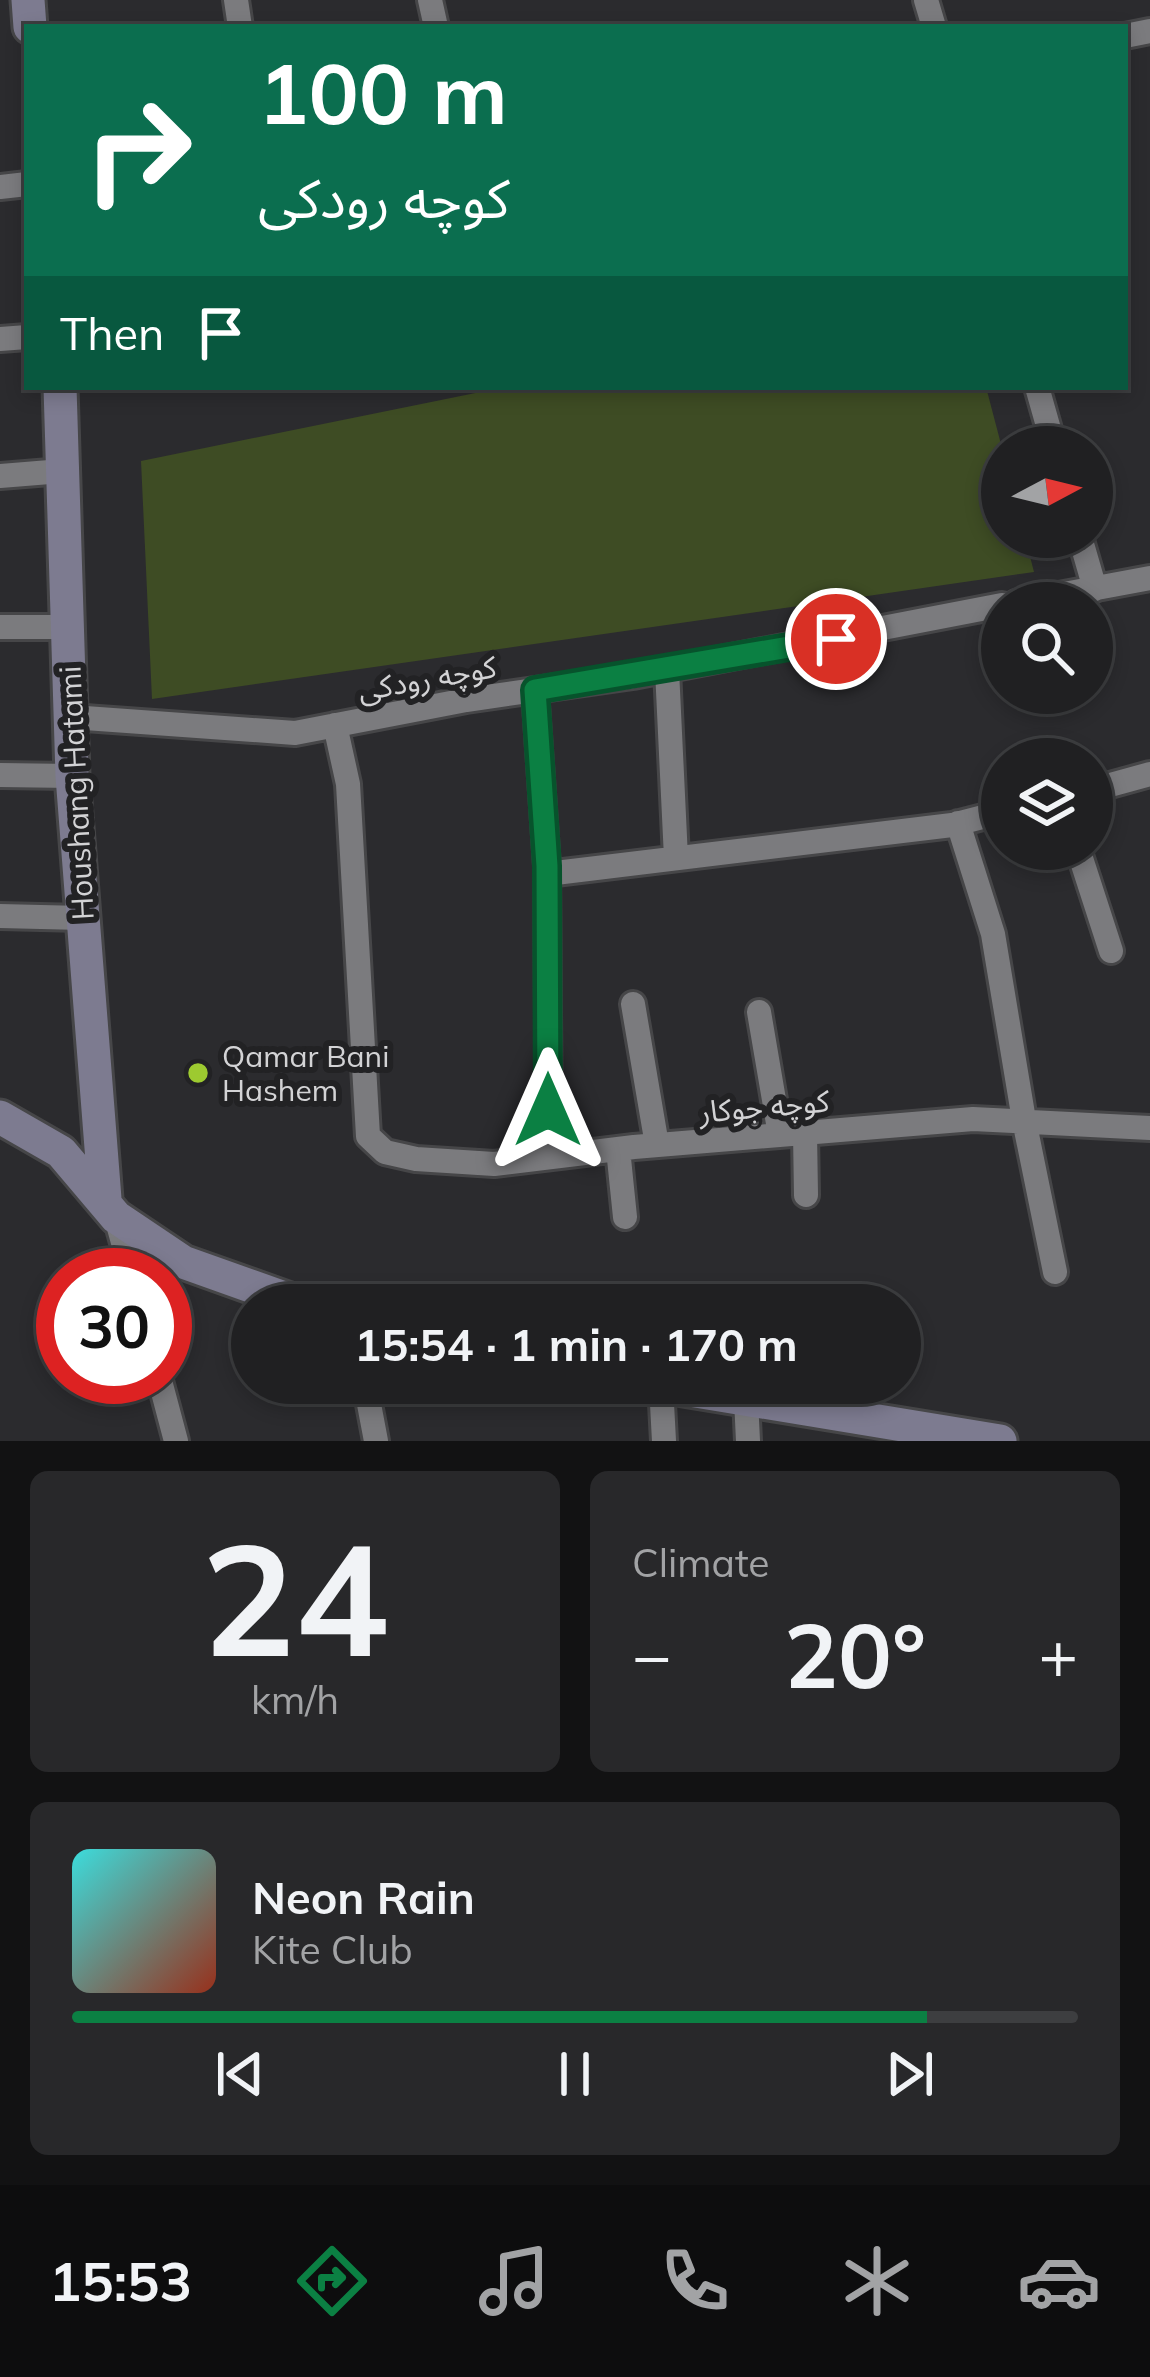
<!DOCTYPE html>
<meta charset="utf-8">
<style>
body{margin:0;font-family:Mulish,"Noto Sans Arabic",sans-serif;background:#28282a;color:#f1f3f6;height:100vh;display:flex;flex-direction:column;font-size:45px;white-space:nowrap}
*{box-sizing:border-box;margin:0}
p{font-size:39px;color:#a2a3a5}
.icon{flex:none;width:66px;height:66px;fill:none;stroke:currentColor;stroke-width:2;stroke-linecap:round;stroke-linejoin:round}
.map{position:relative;height:1441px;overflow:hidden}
.side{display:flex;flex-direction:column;gap:30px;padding:30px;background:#121213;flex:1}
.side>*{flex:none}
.top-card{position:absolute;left:24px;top:24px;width:1104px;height:366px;border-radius:0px;box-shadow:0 6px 18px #0003,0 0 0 3px #3d3e40;background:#0b6e4f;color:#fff;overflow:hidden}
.needle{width:78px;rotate:83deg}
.tools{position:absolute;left:981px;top:426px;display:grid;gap:24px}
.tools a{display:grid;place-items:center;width:132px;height:132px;border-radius:50%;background:#202022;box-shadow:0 6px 18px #0003,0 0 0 3px #3d3e40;font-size:60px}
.speed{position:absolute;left:36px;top:1248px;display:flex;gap:24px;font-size:60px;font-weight:700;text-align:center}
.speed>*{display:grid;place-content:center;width:156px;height:156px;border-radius:50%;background:#202022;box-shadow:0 6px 18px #0003,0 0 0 3px #3d3e40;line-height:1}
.speed .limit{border:18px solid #d22;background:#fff;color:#111}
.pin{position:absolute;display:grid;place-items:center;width:102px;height:102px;color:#fff;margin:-51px;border:6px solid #fff;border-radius:50%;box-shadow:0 3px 12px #0007}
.me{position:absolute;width:132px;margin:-66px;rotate:0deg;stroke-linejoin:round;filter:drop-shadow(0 0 9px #0008)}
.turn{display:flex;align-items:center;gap:42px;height:252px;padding:0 36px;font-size:54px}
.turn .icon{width:156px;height:156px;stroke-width:2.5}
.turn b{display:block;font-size:84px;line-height:102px}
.then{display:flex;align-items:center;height:114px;padding:0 36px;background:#0003;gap:24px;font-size:45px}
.big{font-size:90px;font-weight:700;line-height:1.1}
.side .tile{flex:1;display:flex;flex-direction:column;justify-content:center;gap:18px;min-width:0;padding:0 42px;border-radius:18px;background:#28282a}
.side .dial{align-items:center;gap:0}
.dial b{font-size:156px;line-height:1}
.song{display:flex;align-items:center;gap:36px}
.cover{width:144px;height:144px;border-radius:18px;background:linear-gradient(135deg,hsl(180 70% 55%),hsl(10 70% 35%))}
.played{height:12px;border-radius:6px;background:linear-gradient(90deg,#0b8043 85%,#3d3e40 85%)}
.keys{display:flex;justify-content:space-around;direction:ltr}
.heat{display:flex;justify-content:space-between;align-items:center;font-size:66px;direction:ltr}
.side .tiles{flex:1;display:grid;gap:30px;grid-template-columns:1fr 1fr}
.tile:last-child{grid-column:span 2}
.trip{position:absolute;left:231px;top:1284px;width:690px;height:120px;border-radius:60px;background:#202022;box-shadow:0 6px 18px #0003,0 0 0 3px #3d3e40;font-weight:700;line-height:120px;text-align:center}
.menu{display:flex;height:192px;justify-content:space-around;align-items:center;background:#0d0d0e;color:#a2a3a5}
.menu .icon{width:84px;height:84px}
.menu .active{color:#0b8043}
.menu b{font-size:54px;color:#f1f3f6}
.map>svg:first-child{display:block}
.green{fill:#3e4c24}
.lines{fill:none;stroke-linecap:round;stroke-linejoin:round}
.minor-casing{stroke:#464648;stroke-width:30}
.secondary-casing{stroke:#464648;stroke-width:39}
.minor{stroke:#7b7b7e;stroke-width:24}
.secondary{stroke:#7d7b90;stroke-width:33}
.route-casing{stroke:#07532c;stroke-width:30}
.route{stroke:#0b8043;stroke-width:21}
.poi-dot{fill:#9dca30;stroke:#222224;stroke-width:4.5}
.labels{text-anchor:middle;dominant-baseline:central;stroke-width:12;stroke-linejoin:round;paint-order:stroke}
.street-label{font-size:30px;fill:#d3d3d5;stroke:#222224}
.poi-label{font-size:30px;fill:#d3d3d5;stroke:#222224;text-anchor:start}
</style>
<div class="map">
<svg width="1150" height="1441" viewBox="0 0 1150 1441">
<rect width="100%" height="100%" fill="#2b2b2e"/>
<!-- green -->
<path class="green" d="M505 387H986L1002 448V537H1025L1034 572 152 699 141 461Z"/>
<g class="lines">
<defs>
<path id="minor" d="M236 0 240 27
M430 0 436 27
M926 0 934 27
M1125 36 1150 31
M0 187 27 184
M0 339 27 337
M1037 387 1054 447
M0 476 62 471
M1080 537 1095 589
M1016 603 1150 578
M0 627H68
M667 670 676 858
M535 690 547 866 549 1157
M71 717 295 733 466 700 633 676 1002 605
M335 725 348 784 368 1136 385 1152 416 1159 494 1164 634 1147 973 1119 1150 1128
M0 775 72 776
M1092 790 1150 774
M958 823 993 934 1024 1120 1055 1272
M1078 849 1111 951
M547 874 952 825 1002 812
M0 916 82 918
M633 1004 657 1145
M759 1012 780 1135
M805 1133 806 1195
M618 1149 625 1217
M116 1217 132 1275
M159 1377 176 1441
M365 1383 376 1441
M661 1385 664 1441
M746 1399 748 1441"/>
<path id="secondary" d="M28 0 30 27
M60 387 72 776 105 1199
M0 1117 61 1152 116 1217 183 1262 304 1305
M647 1383 1000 1441"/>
</defs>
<!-- minor casing -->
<use href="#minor" class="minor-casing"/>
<!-- secondary casing -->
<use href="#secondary" class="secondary-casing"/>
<!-- minor -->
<use href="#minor" class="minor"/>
<!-- secondary -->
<use href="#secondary" class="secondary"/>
</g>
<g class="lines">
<defs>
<path id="route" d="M548 1110 547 866 535 690 836 639"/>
</defs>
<!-- route casing -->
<use href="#route" class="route-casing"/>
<!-- route -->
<use href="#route" class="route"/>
</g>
<!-- markers -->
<circle class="poi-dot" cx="198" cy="1073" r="12"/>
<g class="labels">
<!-- street labels -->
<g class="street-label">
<text transform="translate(427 678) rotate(-10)">کوچه رودکی</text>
<text transform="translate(76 793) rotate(-93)">Houshang Hatami</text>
<text transform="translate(764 1106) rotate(-5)">کوچه جوکار</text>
</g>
<!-- poi labels -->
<g class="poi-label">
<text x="222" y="1056">Qamar Bani<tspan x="222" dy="34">Hashem</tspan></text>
</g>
</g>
</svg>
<div class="tools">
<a><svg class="needle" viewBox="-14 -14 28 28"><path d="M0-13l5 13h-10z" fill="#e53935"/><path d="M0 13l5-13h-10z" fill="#a2a3a5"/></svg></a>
<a><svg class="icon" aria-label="search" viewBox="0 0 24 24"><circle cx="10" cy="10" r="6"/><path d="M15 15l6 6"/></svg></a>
<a><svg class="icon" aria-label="layers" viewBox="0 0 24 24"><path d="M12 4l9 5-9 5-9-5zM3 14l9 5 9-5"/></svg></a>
</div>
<div class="speed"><div class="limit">30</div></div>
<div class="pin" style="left:836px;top:639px;background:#d93025"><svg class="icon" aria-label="arrive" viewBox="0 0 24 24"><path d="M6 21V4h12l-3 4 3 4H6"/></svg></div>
<svg class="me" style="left:548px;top:1110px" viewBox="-20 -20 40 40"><path d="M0-17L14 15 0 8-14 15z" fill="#0b8043" stroke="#fff" stroke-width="4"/></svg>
<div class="trip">15:54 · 1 min · 170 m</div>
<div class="top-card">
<div class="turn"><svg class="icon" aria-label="right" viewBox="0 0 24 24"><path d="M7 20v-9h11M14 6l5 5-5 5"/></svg><div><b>100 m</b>کوچه رودکی</div></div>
<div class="then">Then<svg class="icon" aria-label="arrive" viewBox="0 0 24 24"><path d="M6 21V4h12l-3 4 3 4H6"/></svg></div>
</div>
</div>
<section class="side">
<div class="tiles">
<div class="tile dial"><b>24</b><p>km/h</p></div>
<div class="tile"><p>Climate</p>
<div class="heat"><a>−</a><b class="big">20°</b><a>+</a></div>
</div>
<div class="tile">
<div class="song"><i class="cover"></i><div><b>Neon Rain</b><p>Kite Club</p></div></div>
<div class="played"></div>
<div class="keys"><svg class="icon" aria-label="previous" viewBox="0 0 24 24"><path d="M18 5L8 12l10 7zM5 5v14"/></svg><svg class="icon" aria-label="pause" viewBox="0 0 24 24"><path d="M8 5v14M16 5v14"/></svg><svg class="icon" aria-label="next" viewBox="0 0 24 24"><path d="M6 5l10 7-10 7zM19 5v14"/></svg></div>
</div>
</div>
</section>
<nav class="menu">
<b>15:53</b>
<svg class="icon active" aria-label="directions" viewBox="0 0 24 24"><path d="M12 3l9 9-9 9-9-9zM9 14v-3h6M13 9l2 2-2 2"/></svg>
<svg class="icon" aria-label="music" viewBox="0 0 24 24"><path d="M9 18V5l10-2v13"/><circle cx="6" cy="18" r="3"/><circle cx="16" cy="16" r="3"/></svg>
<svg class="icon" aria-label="phone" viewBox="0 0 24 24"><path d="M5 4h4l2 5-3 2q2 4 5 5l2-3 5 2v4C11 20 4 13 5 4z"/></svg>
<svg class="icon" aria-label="climate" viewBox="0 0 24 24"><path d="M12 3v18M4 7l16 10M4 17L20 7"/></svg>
<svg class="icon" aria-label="car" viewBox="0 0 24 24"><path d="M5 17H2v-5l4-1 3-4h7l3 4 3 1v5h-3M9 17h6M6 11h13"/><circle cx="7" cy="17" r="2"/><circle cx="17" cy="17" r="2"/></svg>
</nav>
